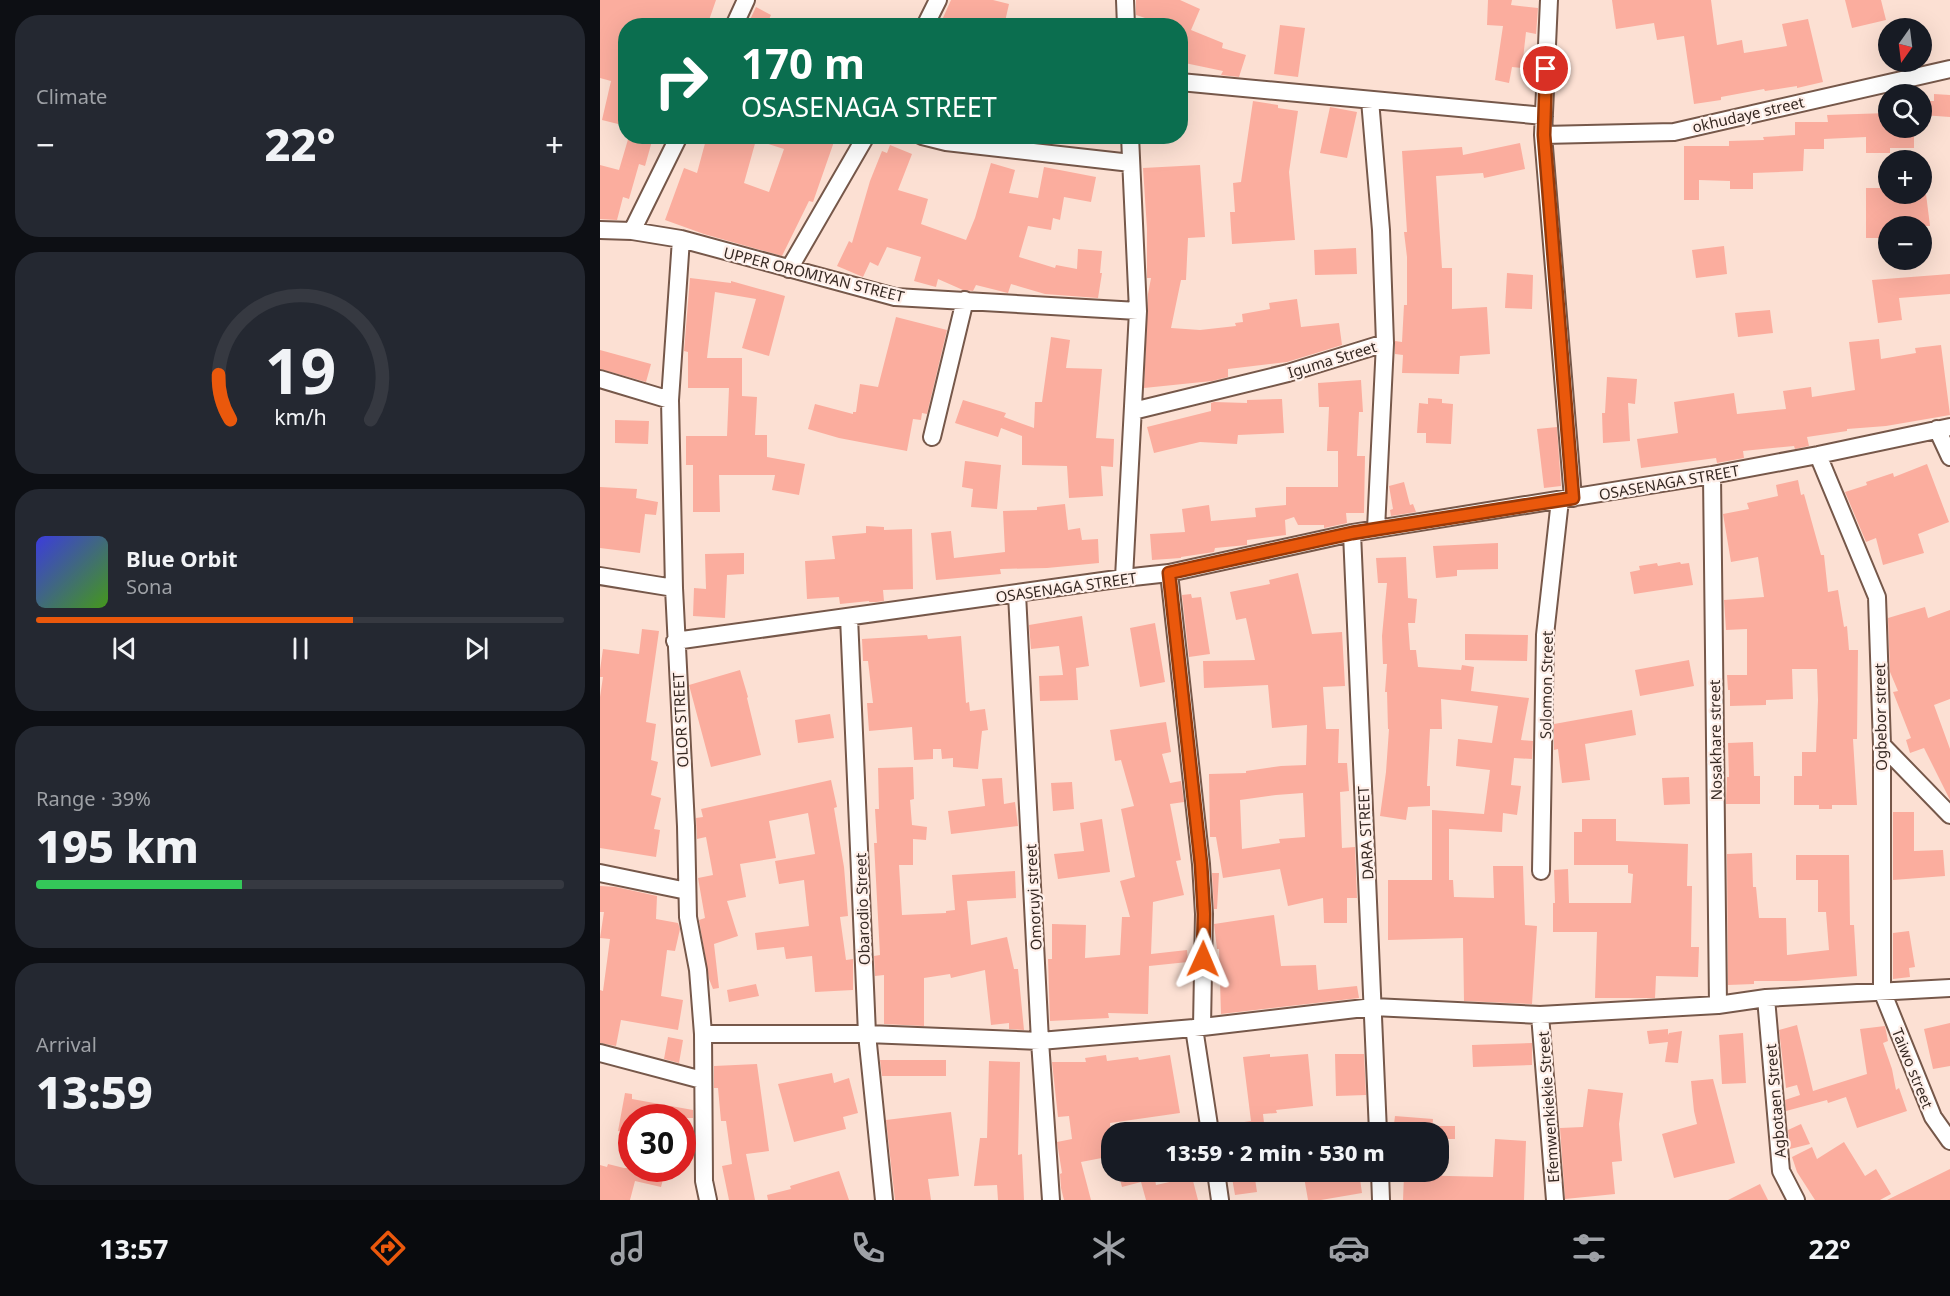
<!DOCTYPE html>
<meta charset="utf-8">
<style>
body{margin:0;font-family:"Noto Sans",sans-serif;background:#242831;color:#f1f3f6;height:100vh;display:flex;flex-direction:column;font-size:22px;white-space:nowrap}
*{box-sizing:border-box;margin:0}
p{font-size:20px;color:#9ea1a6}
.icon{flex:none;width:33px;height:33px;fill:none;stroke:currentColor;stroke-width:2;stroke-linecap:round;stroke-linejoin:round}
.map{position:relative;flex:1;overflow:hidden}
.drawer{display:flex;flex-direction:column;gap:15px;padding:15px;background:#0d0f14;width:600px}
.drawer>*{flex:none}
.hud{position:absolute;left:18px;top:18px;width:570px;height:126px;border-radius:24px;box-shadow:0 6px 24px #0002;background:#0b6e4f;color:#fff;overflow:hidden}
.needle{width:39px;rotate:194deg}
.controls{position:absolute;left:1278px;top:18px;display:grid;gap:12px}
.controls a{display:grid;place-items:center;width:54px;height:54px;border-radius:50%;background:#171b24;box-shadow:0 6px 24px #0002;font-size:30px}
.speed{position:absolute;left:18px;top:1104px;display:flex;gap:12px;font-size:30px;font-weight:700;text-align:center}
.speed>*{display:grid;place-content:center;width:78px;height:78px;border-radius:50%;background:#171b24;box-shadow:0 6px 24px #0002;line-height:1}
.speed .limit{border:9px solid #d22;background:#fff;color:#111}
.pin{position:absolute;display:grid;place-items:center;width:51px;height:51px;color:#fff;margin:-26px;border:3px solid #fff;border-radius:50%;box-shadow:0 2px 6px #0007}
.me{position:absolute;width:66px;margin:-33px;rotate:1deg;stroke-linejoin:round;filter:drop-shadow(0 0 4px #0008)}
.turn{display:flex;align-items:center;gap:21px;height:126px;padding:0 24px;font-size:27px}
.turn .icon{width:78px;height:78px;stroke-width:2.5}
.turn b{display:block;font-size:42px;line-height:51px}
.big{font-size:45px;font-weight:800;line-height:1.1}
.drawer .widget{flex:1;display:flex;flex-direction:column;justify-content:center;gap:9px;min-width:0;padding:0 21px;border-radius:24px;background:#242831}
.drawer .dial{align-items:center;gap:0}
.dial svg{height:156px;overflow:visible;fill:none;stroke:#363941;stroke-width:7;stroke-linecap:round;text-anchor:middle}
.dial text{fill:#f1f3f6;stroke:none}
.song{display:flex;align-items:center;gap:18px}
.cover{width:72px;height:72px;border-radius:9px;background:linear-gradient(135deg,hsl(240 70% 55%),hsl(100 70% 35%))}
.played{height:6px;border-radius:3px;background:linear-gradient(90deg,#ea580c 60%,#363941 60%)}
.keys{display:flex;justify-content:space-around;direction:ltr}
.heat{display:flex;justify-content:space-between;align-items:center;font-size:33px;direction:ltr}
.charge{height:9px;border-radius:4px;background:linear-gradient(90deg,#34c759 39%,#363941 0)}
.trip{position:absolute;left:501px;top:1122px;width:348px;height:60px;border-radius:24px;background:#171b24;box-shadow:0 6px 24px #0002;font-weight:800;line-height:60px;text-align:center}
.menu{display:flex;height:96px;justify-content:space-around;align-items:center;background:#090b0e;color:#9ea1a6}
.menu .icon{width:42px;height:42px}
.menu .current{color:#ea580c}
.menu b{font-size:27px;color:#f1f3f6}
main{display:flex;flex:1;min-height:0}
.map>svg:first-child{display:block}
.building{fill:#fbad9e;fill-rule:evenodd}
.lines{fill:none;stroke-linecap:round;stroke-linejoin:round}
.minor-casing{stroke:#76584a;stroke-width:20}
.minor{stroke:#fff;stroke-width:16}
.route-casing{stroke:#983908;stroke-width:15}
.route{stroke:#ea580c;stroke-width:10}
.labels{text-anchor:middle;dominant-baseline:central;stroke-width:4.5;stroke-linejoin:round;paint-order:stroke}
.street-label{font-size:15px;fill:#362923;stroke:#fff0ea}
</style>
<main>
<section class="drawer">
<div class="widget"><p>Climate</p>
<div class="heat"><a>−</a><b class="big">22°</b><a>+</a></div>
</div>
<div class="widget dial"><svg viewBox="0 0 100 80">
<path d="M14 69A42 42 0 1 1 86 69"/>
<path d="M14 69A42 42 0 0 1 8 46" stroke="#ea580c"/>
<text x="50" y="56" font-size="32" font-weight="700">19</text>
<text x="50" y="72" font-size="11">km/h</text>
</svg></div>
<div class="widget">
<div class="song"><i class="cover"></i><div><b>Blue Orbit</b><p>Sona</p></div></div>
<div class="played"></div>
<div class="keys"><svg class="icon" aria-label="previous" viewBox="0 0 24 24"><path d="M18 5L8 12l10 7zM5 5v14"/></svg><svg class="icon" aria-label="pause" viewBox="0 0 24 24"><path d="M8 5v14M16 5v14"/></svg><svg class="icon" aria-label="next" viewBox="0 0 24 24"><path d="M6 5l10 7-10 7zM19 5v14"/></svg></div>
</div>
<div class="widget"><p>Range · 39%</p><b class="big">195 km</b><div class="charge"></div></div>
<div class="widget"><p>Arrival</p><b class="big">13:59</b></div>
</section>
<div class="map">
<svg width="1350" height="1200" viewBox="0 0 1350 1200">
<rect width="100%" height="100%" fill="#fce0d3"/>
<!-- building -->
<path class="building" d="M0 0H116L107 26H26V126L2 120 11 81 0 78Z
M351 0H393L409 4 404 26H354L342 20Z
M536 0H580L600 9 591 30 623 43 622 48 646 55 639 77 621 75 623 71 580 62V26H569L536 15Z
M888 0H912L911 5 938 8 936 34 926 32 922 68 912 67 909 83 895 80 903 26 887 25Z
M1012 0H1111L1117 45 1142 40 1144 53 1187 46 1182 24 1208 19 1223 82 1197 88V86L1165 91 1164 89 1121 97V100L1094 104 1084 36 1057 40 1054 23 1016 29Z
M1245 0H1281L1286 20 1252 28Z
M156 7 171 15 166 26H147Z
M680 25 705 28 698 77 674 74Z
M1334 94 1350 95V117L1322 115V101H1334Z
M653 101 678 105V108L698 111 689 172 695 240 632 244 630 212H635L633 183 641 182Z
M730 107 757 112 747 158 720 153Z
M1288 113V128H1314V148H1290V153H1266V137L1224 139V149H1204L1203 171 1153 173V189H1130V181L1099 180V200H1084V146H1129V141L1164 140 1163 137 1195 135V122H1228L1227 115Z
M29 136 52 141 45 166 39 164 29 199 23 197 17 220 0 219V165L19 170Z
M107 136H236L213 202 209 201 182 256 104 234 65 220 84 168 97 173ZM156 140 184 149 169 192 144 183Z
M920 143 925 169 884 178 883 173 836 176 842 268H852V309L887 307 890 354 860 356 859 374 802 373 803 355 795 354V341L802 342 804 305H807V257L804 232H807L802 151 862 147 863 155Z
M290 145 312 154 298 190 328 199 321 224 366 240 375 218 391 163 415 170 409 193 438 198 444 167 496 177 491 202 464 197 460 220 453 218 451 230 428 226 419 257 455 268 456 265 477 269 478 249 502 251 500 273H502L498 298 445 294 411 284 408 293 376 285 373 291 363 290 338 279 336 287 314 281 321 257 287 247 278 266 270 262 263 277 237 266 249 241 252 243 270 181 282 151 287 153Z
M600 165 605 237 588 238 586 280H581L571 328 600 330 636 326 635 323 643 322 642 314 670 309 669 303 697 299 701 327 739 323 742 345 687 362 628 369V377L612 381 544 388 548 294 551 278H547V229L543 168Z
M1266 188H1288V194H1326L1330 226H1288V238H1266Z
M1124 246 1127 274 1096 278 1092 250Z
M756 248 757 274 715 275 714 250Z
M907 273 933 275 932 309 905 308Z
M1350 274V294L1299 298 1302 320 1278 323 1272 280Z
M90 278 131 283V281L185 296 169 356 142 348 156 299 115 292 107 358H142V396L157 397 155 435H167V457L205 464 199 495 172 490 175 475H119L120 512H93V465H86V436H127L129 388H88V352L84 351Z
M1170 310 1173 333 1138 337 1135 313Z
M296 317 347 330 327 414 322 413 321 420 313 419 307 451 239 438 208 429 215 404 253 414V412H256L260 384 278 387Z
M451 337 470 340 466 368 502 369 496 438 514 439 513 467 501 466 503 496 469 498 467 466 422 465V436L401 428 398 437 355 423 363 400 406 413 404 417 434 428 435 402H442Z
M1279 339 1281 359 1316 353 1315 348 1341 345 1350 415 1286 426 1247 429V431L1207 437 1209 446 1195 449 1194 446 1143 451 1144 458 1117 463 1116 458 1041 468 1037 439 1078 433 1074 402 1134 393 1137 414 1186 409 1183 391 1211 387 1212 397 1255 390 1249 342Z
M0 350 51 364 46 382 0 369Z
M1007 377 1037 379 1035 404 1028 403 1030 441 1003 443 1002 413H1005Z
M761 380 763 412H759L757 456H765L764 513H746L747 523 724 528V525H698L694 517 685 520 686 535 647 540V545L615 548 614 552 581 557V558L552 560 550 534 585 532 582 509 609 505 611 521 656 517 655 508 686 505V487H738V451H727L729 407H719L718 383Z
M828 398 842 399V403L853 404 851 444 826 443V433H817L819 403 828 404Z
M682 399 684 433 638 435 637 444 600 442 554 453 547 427 611 411V403L614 402 647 403V400Z
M15 420 49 421 48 444 15 443Z
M957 427 961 486 944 488 937 429Z
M365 461 401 465 397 509 371 507 373 489 362 487Z
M1327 464 1349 522 1318 534 1324 553 1283 565 1276 538 1266 542 1245 492 1267 485 1266 482 1293 473 1294 477Z
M1198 480 1201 495 1204 494 1221 555H1224L1228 592 1238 590 1244 627 1247 626 1249 650H1258L1257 739H1253L1257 805H1232V809H1219V805H1194V776H1202V752H1216L1218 700 1217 669H1192L1193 699 1166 700V705L1130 706V690H1128L1127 675H1147V629L1126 630 1124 600 1164 597 1158 557 1131 562 1123 514 1149 509 1147 503 1178 496 1176 485Z
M804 482 810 505 813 504 816 512 791 516 790 510 793 509 789 486Z
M0 487 37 489 36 498 58 502 56 515 45 514 40 553 0 548Z
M465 504 468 530 480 528 482 540 498 539 499 563 447 568 400 569 401 574 336 580 331 533 351 531 354 558 405 552 403 511 437 510V507Z
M266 526 284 527V530L312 529 313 589 283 590 284 601 276 602H269V601L240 604 239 597 207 599 205 561 235 559 232 536 266 533Z
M898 543V569L857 570V576L836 578 833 546Z
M144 553V574L127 575 125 618 93 616 94 588 106 589 105 554Z
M806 557 808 598 817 599 815 623H808L810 650H816L818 667 861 670 862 665 874 667 871 691 929 698 921 740 933 741 932 759 914 758 911 785 921 786 917 815 903 813 902 832 849 829V880H853L854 897 894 898 893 866H923L925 925 937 926 932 1004 864 1001 863 938 788 940V880H832V810L884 814 890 770 856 766 858 739 892 743 898 706 841 699 842 729H830L827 786H830V806L808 807 806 820 780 816 786 772 789 729H788L787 692H785L787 664H783L782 636 787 583H778L776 558Z
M1080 562 1081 564 1089 563 1093 585 1034 594 1030 572 1040 570 1039 566 1057 563 1058 566Z
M698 573 712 634 742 632 745 686 723 687 726 729H739L738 763H747L749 791 740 792 742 848 755 847 757 898H747V923H724L723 898 688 906 680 869 623 878 616 837H610L609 774 646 773V771L681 766 706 765 707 725 672 728 668 685 604 688 603 661 655 660 646 618 636 620 630 592 670 584 669 580ZM703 793 705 837 679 839 680 843 642 849 640 800 676 795Z
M591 594 592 598 601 597 610 654 589 657 582 595Z
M1325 607 1328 618 1350 610V699L1334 705 1350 749V800L1324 748 1310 753 1306 740 1311 738 1293 692 1298 691 1290 672 1288 618Z
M482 616 489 666 476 668 478 700 440 701 439 676 463 675 459 646 431 649 429 625Z
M555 623 565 682 540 687 530 628Z
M42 629 59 631 46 722 56 724 51 760 58 762 51 795 61 798 54 829 60 830 56 857 0 848V697L3 677H0V670L3 649 39 654Z
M865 634 928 635 927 661 865 660Z
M327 635 328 639 361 636 366 703 369 702 370 711 385 709 388 730 382 731 378 769 353 767V758L342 759 341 749H333V759L314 760 312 727 269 731 267 703H273L268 661H263L262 639Z
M1089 660 1094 686 1040 696 1035 670Z
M140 670 148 697 147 698 161 755 111 767 89 685Z
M1032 710 1036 735 985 744 990 780 962 783 958 749 954 750V724Z
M230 714 234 738 198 743 195 720Z
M566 722 571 752 562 754 570 783 581 781 584 802 570 804 581 860 576 861 584 895 553 902 551 954 587 950 588 962 549 966 548 1014 508 1013 509 1018 450 1021 448 959H452V924L486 925 485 958 520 955 522 917H530L520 881 535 877 521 809 534 806 521 760 515 761 510 730Z
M1153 742 1154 776H1160V804H1126L1127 777H1129L1128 743Z
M313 767 314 799 310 800 312 825 327 827 326 840 313 839V865H299L302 915 346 913V911L355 910 352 875 415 871 416 898 367 901 371 945 407 937 414 969H418L424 1030 409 1029V1023L391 1025 385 970 351 978 350 974 324 978V1026L284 1024V975L275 976 274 956 280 955 274 843H277L275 809H279L278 768Z
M1089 777 1090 804 1064 805 1062 778Z
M402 778 404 804 415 802 418 826 351 834 348 811 385 806 382 779Z
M231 780 237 807 234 808 244 867 248 916 240 917 246 960 253 959V990L215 992 212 956 186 959 184 947 157 950 155 933 209 926 204 880 179 884 175 861 215 854 208 813 169 821 176 858 140 864 146 897 127 901 138 936 114 944 119 988 113 989 109 979 99 920 105 918 98 878 113 875 106 837 97 839 96 818 103 817 101 809Z
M472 782 474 809 453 811 451 783Z
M1293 812H1314V851L1343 850 1345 876 1293 880Z
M502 819 510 872 458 879 454 854 484 851 480 823Z
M982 819H1016V841L1088 844 1087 886H1092L1091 947H1099L1098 977 1056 976 1055 998H995L997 932H953V903H955L954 870 968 869 969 903H1031L1033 874 1028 873V865H974V832H982Z
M1152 853 1153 887H1156L1159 918H1186L1187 955 1229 950 1226 912H1218V880H1196V855H1249L1250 925H1254L1257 976 1196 981H1154V984L1128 985 1127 854Z
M612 873H619L617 909H614Z
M0 886 16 887 57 896 56 919 78 923 80 929 75 951 67 950 61 996 83 1000 78 1030 21 1020 16 1046 0 1043V990L3 991 10 939 0 938 4 912H0Z
M674 915 681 966 716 965 718 990 757 986 759 998 621 1014 619 949H617L614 924Z
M1309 931 1315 967 1309 968 1310 977 1293 979V933Z
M156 984 159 996 129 1002 127 990Z
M1350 1023V1066L1333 1069 1324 1029Z
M1197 1025 1213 1091 1267 1074 1260 1029 1285 1026 1288 1041 1283 1043 1292 1069 1296 1090 1299 1088 1307 1111 1257 1128 1246 1097 1228 1103 1227 1100 1186 1111 1185 1100 1200 1095 1197 1085 1186 1088 1179 1030Z
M1068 1029V1035L1069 1033 1082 1031 1078 1063 1065 1062 1068 1042 1049 1044 1047 1031Z
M1143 1033 1146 1083 1122 1084 1119 1035Z
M68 1037 83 1040 79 1063 64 1059Z
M932 1043V1065L873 1067 872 1045Z
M670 1054V1057L708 1054 713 1106 676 1110 677 1113 663 1114 665 1132H625L624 1125 651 1121 643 1057Z
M735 1054H764L766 1095 736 1096Z
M506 1055 507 1061 538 1057 539 1060 570 1055 580 1113 510 1123 512 1156 481 1162 491 1200H464L461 1188 460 1174 462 1173 457 1142 472 1139 469 1116 458 1117 452 1062H486L485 1058Z
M280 1060H346V1076H282Z
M389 1061 420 1062 418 1155 422 1154 424 1200H398L397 1185 374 1186 380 1138H387Z
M157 1064 169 1151 146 1154 155 1200H129L122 1166 132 1164 126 1121H121L118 1088H114V1066Z
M232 1073 234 1083 249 1078 258 1113 243 1117 246 1129 194 1142 178 1084Z
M1113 1079 1135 1163 1074 1178 1062 1134 1097 1124 1094 1111 1091 1081Z
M988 1089 1023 1093 1019 1124 1022 1161 1012 1162 1015 1194 965 1199 960 1128 983 1127Z
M25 1093 32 1094V1099L93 1110V1118H32V1134L18 1131Z
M351 1112 359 1176 328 1179 331 1200H295L286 1120Z
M795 1116 833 1119 832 1132H793Z
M1201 1124 1210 1144 1190 1149 1188 1130Z
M838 1126H855V1139H838Z
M895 1139 926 1141 924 1200H803L804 1175 893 1177Z
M1244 1142 1265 1176 1276 1169 1291 1194 1280 1200H1215L1197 1172 1192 1157 1212 1147 1217 1159Z
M8 1164 24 1168H66L61 1187 35 1181 30 1200H0V1165L7 1167Z
M1350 1169V1200H1287Z
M239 1171 249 1200H168L167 1195 191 1189 190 1186Z
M518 1172H565L566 1176 555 1179 556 1185 592 1177 598 1200H546L541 1182 522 1187Z
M631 1172H654L657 1192 635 1195Z
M738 1172H759L762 1193 721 1200H708L704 1177 721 1174V1181L738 1180Z
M1160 1184 1168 1200H1128Z"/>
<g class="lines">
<defs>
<path id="minor" d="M525 0 526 26
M949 0 943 135 973 498
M134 26 146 0
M325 26 338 0
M580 82 944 116
M770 100 781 230 785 343 776 529
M943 135 1074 132 1350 69
M322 136 346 142 531 163
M0 230 32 231 81 239 295 297 538 311
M32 231 79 136
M81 239 70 400 74 588 86 826 88 917 98 970 103 1034 104 1181 108 1200
M189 269 266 136
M0 379 70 400
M533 411 688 373 785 343
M1337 429 1350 457
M332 437 365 300
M1218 455 1277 597 1282 745V991L1333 1117 1350 1141
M1112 475 1118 1005
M752 533 778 1132
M569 573 601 864 604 914 602 1027
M0 576 74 588
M524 578 538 311 530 136
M417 594 440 1041 451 1200
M249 617 267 1034 284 1200
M75 641 524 578 569 573 752 533 1112 475 1218 455 1350 427
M1282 745 1350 815
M941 871 945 635 960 500
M0 873 87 891
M1166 998 1181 1171 1196 1200
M940 1015 955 1200
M594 1028 610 1132
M103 1034H267L440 1041 594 1028 773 1007 940 1015 1118 1005 1166 998 1350 988
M0 1053 102 1080
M616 1172 620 1200
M780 1172 781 1200"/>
</defs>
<!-- minor casing -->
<use href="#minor" class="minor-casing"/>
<!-- minor -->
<use href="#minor" class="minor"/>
</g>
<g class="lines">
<defs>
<path id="route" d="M603 959 604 914 601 864 569 573 752 533 973 498 944 135 946 69"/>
</defs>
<!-- route casing -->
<use href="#route" class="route-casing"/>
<!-- route -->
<use href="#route" class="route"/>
</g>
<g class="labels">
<!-- street labels -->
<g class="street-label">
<text transform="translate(1148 114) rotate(-13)">okhudaye street</text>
<text transform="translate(214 274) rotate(14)">UPPER OROMIYAN STREET</text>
<text transform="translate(732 359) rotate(-17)">Iguma Street</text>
<text transform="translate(1069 482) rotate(-10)">OSASENAGA STREET</text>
<text transform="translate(466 587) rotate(-8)">OSASENAGA STREET</text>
<text transform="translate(946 685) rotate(-89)">Solomon Street</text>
<text transform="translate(1280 717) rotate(-91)">Ogbebor street</text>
<text transform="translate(80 720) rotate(-93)">OLOR STREET</text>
<text transform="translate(1115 740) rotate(-91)">Nosakhare street</text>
<text transform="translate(765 833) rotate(-93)">DARA STREET</text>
<text transform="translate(433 897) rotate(-93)">Omoruyi street</text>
<text transform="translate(262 909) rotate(-92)">Obarodio Street</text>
<text transform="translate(1313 1068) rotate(68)">Taiwo street</text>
<text transform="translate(1175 1101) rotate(-95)">Agbotaen Street</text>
<text transform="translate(948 1107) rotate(-94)">Efemwenkiekie Street</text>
</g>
</g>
</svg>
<div class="controls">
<a><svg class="needle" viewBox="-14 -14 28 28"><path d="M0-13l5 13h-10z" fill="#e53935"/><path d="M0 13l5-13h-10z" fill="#9ea1a6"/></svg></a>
<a><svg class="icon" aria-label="search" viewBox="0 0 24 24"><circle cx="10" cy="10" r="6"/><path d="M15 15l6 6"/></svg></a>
<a>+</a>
<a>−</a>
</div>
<div class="speed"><div class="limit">30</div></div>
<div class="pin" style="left:946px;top:69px;background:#d93025"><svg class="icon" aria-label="arrive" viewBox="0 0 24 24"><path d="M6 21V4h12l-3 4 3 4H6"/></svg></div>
<svg class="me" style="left:603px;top:959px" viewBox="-20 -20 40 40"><path d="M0-17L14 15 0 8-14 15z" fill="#ea580c" stroke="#fff" stroke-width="4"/></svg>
<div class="trip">13:59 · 2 min · 530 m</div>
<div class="hud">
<div class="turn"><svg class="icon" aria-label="right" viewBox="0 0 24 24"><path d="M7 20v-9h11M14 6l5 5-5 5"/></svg><div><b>170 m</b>OSASENAGA STREET</div></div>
</div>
</div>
</main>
<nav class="menu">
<b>13:57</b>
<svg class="icon current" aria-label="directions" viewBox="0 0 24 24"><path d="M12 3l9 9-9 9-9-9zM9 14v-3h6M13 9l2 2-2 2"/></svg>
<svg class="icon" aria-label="music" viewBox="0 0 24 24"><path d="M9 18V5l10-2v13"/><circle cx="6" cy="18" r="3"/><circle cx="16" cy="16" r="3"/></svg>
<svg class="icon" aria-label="phone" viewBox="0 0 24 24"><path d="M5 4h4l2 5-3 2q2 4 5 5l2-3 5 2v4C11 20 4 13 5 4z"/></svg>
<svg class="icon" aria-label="climate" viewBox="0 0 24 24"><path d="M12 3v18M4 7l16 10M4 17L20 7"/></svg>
<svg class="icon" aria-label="car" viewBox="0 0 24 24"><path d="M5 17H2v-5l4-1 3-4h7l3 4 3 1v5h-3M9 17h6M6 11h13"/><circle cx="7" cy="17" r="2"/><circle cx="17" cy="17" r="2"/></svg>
<svg class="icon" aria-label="filters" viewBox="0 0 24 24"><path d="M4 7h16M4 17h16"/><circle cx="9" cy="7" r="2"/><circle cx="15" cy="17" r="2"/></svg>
<b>22°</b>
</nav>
